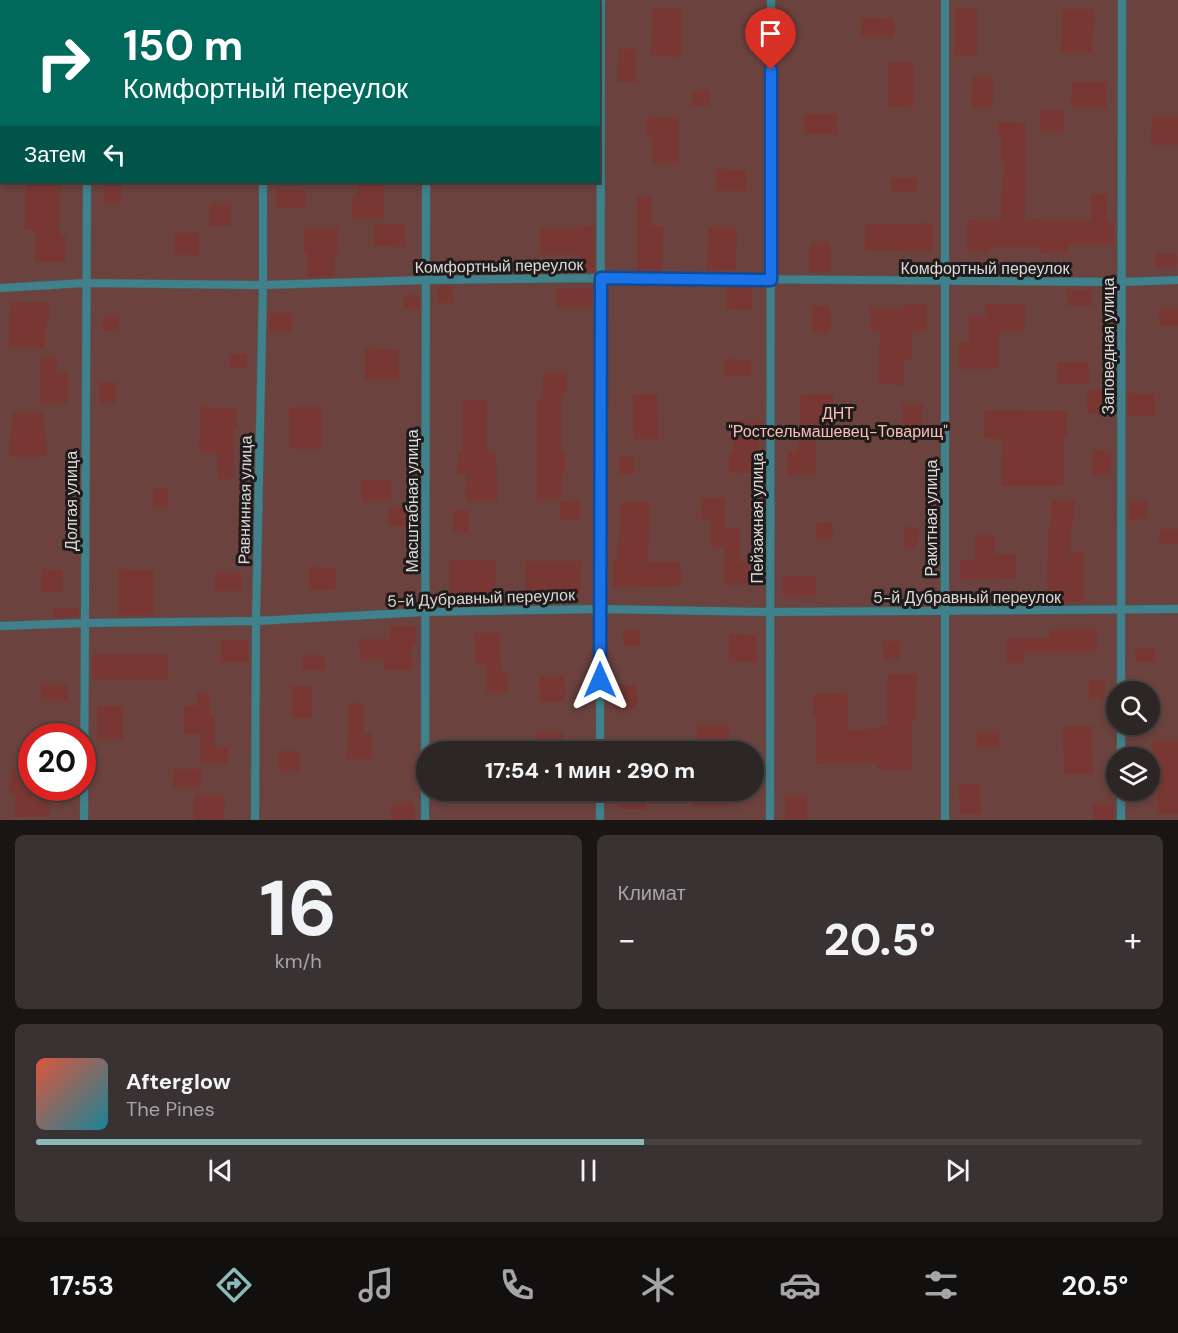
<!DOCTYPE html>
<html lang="ru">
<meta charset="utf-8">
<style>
body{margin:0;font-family:"DM Sans",sans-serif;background:#383232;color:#f1f3f6;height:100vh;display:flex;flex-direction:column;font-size:22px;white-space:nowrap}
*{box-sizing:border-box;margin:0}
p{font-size:20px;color:#a6a5a7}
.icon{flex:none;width:33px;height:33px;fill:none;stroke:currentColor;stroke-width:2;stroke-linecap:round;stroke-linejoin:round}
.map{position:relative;height:820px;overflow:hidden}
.sheet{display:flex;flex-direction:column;gap:15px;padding:15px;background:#181514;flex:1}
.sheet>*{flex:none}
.top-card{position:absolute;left:0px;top:0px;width:600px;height:183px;box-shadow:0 3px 9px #0003,0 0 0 2px #484342;background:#00695c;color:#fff;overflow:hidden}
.buttons{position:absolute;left:1106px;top:681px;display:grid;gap:12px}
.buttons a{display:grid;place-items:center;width:54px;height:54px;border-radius:50%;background:#2c2625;box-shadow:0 3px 9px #0003,0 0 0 2px #484342;font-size:30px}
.speed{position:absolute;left:18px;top:723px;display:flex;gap:12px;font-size:30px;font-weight:700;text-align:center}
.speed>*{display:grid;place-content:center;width:78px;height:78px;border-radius:50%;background:#2c2625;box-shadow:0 3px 9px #0003,0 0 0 2px #484342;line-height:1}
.speed .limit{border:9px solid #d22;background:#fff;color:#111}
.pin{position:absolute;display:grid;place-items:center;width:51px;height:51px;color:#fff;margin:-62px -26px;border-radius:50% 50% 50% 0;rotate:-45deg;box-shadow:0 0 6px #0007}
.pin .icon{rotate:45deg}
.me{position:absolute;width:66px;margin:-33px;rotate:0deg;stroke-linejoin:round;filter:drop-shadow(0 0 4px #0008)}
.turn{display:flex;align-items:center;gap:21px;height:126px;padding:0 24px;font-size:27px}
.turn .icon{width:78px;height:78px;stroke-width:2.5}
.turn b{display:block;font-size:42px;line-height:51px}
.then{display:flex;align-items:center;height:57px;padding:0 24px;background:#0003;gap:12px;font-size:22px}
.big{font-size:45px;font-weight:800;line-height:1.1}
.sheet .tile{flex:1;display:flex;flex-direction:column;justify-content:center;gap:9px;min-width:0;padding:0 21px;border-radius:9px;background:#383232}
.sheet .dial{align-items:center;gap:0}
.dial b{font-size:78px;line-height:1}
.song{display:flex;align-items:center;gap:18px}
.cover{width:72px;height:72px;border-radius:9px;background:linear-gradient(135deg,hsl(10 70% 55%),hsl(190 70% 35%))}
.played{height:6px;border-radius:3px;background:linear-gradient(90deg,#8bbbb9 55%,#484342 55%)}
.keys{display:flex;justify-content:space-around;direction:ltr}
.heat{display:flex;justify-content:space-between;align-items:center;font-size:33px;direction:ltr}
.sheet .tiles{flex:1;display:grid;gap:15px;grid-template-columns:1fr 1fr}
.tile:last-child{grid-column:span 2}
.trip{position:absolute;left:416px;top:741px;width:348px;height:60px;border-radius:30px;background:#2c2625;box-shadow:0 3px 9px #0003,0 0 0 2px #484342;font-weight:800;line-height:60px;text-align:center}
.menu{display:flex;height:96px;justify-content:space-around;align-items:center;background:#120f0f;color:#a6a5a7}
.menu .icon{width:42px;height:42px}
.menu .active{color:#8bbbb9}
.menu b{font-size:27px;color:#f1f3f6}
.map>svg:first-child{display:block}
.green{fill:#6b423e;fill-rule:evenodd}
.building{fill:#783733}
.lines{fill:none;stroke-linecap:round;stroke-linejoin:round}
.lane-casing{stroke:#58504f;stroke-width:10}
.lane{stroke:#40818c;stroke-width:8}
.route-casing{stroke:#114b97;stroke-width:15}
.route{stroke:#1a73e8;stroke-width:10}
.labels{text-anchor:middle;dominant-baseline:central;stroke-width:6;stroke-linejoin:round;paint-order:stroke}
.street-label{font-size:16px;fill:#ded9d8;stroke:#1e1b1a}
.park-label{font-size:16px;fill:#fcbeb7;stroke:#1e1b1a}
</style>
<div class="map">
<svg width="1178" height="820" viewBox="0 0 1178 820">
<rect width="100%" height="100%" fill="#3a3231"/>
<!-- green -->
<path class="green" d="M0 0H1178V820H0ZM2 2H598V182H2ZM1116 692H1149V724H1116ZM32 736H82V788H32ZM426 752H753V790H426ZM1116 758H1149V790H1116Z"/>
<!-- building -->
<path class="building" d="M652 8H682V57L651 56Z
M955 8H977V56L955 55Z
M1062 9H1094L1092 53 1061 52Z
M861 18 894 19V37H861Z
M619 49H636V82H618Z
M889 62H914V107L888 106Z
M972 77H993V108L971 107Z
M1072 82H1107L1106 108 1071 107Z
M693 91H710L709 106H692Z
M1041 110H1064V131H1040Z
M804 114H837V135L804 134Z
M1152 116 1178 117V145H1151Z
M646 117 678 118V163H652L653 137H646Z
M998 122 1026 123 1025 219 1091 220V194H1107V222H1115L1114 245H1067V253H1040L1041 247H990V252H967V220L1001 221 1004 163H1001V136H998Z
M716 169 747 170V191H716Z
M891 178H917V192H891Z
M357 182H384V219H352V197H357Z
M26 184 61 185 59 236H66V262H35V230H25Z
M104 185H121V204H104Z
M276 189 306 190V208H276Z
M637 197H652V226H663L662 272H637Z
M210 204 230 205V226H210Z
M915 223H933V251L865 250V224L915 225Z
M374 224H405V247L373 246Z
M580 226H595V272H580L581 255H540V228H580Z
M708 227H737L736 270H707Z
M304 228H338V252H335V277H307V252H304Z
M174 233H199V255H174Z
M810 243H830V272H810Z
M1155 253 1177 254V268L1155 267Z
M437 286H453V303H437Z
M726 286H752V310L726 309Z
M556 288H592V307H556Z
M1067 289 1092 290V306H1067Z
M403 295H420V309H403Z
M11 302 49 303V322H45V348H9Z
M904 304H927L926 331H912V360H904V385L878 384 880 331H870V308H904Z
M986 304 1025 305V332L999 331 998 369H959V342L969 343V316H986Z
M812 305 830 306V332H812Z
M1159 308H1178V326H1159Z
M269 313H292V332H269Z
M102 317H119V331L102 330Z
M365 349 399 350V380L365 379Z
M229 354H247V368L229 367Z
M41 355H57V373H68V403H40Z
M724 359 751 360V376H724Z
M1058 362H1089V384H1057Z
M543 372 566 373V393H561V452H565V474H562L561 499H537V399H543Z
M99 382H116V403H99Z
M1087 390H1115V414H1087Z
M1127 393 1155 394V416L1127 415Z
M633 394H657L659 439H634Z
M801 394H834L832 439H816L815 475H787V451L798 452Z
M462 400 487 401 486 452H496L498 501H466L467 474H458L459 452H462Z
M902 404H923L922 432H902Z
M201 407 237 408V428L234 427 233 479H218V453H199Z
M289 407H322V449H290Z
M985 410 1067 411V437H1064L1063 486H1002L1003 439H984Z
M12 413H44L46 457H10Z
M733 420 764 421V440H759V473H729V452H733Z
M1092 450 1111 451V475H1092Z
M619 456H635L634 474H619Z
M362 480 391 481V501H362Z
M154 488H168V508L153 507Z
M701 498H725V528H740V562H749V585H724L725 547H710L711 519H701Z
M1051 500H1075L1074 522H1071L1070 552H1084V602H1047L1048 527H1051Z
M560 501H580V520H560Z
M1130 501H1148L1147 519H1129Z
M621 502H650L648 562H681V586L613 587V559H618Z
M389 507H409V526H388Z
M453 510H469V532L453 531Z
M817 522H833V540H816Z
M904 527H918L917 547H904Z
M1160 529H1178V544H1159Z
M975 535H995V554H1016V578L960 580V560H975Z
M450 560 496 561 495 596H449Z
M525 561H581V593L525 591Z
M309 567 336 568 335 590H309Z
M42 569 63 570V592H42Z
M118 569 153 570 154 615H118Z
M215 572 242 573V591H215Z
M783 576H816V597H783Z
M53 608H78V617L53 618Z
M389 626H416V644H412V670H384V659H360L359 639H390Z
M1078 627H1097V653H1024V663H1006V639L1050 638V629H1078Z
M623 630H640V646H623Z
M475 633H500L501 673H508V692H486V664H475Z
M729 634 757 635V662L729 661Z
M221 640H248V662H221Z
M883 641H900V659H883Z
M1135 648H1155V662H1135Z
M146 654H168V679L92 680V655Z
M302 655H325V670H302Z
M887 674H917L915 721H912L911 770H877V763L816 764V716H813V694L848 693V730L877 729V726H887Z
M565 675V702H540L539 676Z
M1089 680H1105V699H1089Z
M41 685H68V701H41Z
M613 685H637V709H613Z
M292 686H312V718H292Z
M197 693H210V715H214V747H228V764H201L200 734H184V706H197Z
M348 703H364V733H371L372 759H347Z
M97 706H123V739H97Z
M697 725H729V752H697Z
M1063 726H1092L1093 774H1064Z
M537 732H563V752H538Z
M977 733H999V748H977Z
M1152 740H1178V814H1157V762H1152Z
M278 751H299L300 771H278Z
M173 769H201V787H173Z
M12 770 32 771V788H45L44 798H49V816L15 817V794H10Z
M959 784H980L981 814H960Z
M619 790H646V809H620Z
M692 790H726V806H692Z
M194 795H225L224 820H194Z
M785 795H807V819H786Z
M391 803H414V820H391Z
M1093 803H1114V820H1093Z"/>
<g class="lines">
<defs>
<path id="lane" d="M263 0V2
M945 0V820
M90 2V0
M426 2V0
M0 288 85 283 263 285 426 280 601 278 1121 282 1178 280
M0 626 84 623 256 621 425 612 600 609 770 612 1178 609
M1121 692 1122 0
M600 752 601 0
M1121 758V724
M84 820 87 182
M255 820 256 621 263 285V182
M425 820 426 182
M600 820V790
M770 820 771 0
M1121 820V790"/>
</defs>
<!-- lane casing -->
<use href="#lane" class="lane-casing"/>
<!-- lane -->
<use href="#lane" class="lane"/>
</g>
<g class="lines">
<defs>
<path id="route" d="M600 680 601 278 771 280V70"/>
</defs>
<!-- route casing -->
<use href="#route" class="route-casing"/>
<!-- route -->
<use href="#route" class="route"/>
</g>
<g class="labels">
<!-- street labels -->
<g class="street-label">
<text transform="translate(499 266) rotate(-1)">Комфортный переулок</text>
<text x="985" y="268">Комфортный переулок</text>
<text transform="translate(1108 346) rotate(-90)">Заповедная улица</text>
<text transform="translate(245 500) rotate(-89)">Равнинная улица</text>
<text transform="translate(71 501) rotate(-90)">Долгая улица</text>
<text transform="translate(412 501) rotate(-90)">Масштабная улица</text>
<text transform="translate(757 518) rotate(-90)">Пейзажная улица</text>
<text transform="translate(931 518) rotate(-90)">Ракитная улица</text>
<text x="967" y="597">5-й Дубравный переулок</text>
<text transform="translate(481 598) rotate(-2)">5-й Дубравный переулок</text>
</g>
<!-- park labels -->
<g class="park-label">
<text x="838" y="413">ДНТ<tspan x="838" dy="18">"Ростсельмашевец-Товарищ"</tspan></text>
</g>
</g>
</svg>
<div class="buttons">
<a><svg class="icon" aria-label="search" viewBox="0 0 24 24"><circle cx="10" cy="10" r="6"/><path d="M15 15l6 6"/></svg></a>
<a><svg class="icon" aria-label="layers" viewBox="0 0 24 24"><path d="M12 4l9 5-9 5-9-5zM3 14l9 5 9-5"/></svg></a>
</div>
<div class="speed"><div class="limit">20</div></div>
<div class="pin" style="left:771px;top:70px;background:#d93025"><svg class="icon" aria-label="arrive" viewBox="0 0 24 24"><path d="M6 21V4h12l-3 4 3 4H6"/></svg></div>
<svg class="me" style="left:600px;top:680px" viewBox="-20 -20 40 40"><path d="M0-17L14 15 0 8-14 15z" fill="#1a73e8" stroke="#fff" stroke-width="4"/></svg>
<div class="trip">17:54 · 1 мин · 290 m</div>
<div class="top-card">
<div class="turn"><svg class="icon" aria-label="right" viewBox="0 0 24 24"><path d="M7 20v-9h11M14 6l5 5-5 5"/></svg><div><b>150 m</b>Комфортный переулок</div></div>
<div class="then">Затем<svg class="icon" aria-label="left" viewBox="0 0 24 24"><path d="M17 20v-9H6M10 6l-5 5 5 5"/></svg></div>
</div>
</div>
<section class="sheet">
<div class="tiles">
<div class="tile dial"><b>16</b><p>km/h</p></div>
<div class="tile"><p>Климат</p>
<div class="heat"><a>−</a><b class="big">20.5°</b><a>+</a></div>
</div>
<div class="tile">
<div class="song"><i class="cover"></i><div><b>Afterglow</b><p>The Pines</p></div></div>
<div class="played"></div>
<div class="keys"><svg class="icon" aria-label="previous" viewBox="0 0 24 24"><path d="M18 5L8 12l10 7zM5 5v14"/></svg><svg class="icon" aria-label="pause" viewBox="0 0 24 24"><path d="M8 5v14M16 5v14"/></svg><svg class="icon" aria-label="next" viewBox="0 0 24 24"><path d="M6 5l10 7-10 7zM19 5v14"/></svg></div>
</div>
</div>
</section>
<nav class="menu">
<b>17:53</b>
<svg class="icon active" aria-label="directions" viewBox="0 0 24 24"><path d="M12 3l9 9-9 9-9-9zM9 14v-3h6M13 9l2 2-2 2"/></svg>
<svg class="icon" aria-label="music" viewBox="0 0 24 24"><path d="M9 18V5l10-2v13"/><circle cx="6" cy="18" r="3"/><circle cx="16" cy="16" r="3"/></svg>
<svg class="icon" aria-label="phone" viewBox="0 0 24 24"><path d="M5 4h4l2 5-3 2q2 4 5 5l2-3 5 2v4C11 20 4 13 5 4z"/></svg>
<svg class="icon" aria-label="climate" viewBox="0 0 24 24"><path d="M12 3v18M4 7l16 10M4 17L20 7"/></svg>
<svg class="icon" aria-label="car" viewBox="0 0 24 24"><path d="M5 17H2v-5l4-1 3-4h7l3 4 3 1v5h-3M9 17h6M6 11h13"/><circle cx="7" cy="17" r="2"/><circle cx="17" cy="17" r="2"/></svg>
<svg class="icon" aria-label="filters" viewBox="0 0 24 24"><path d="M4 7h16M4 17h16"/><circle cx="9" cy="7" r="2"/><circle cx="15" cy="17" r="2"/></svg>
<b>20.5°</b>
</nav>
